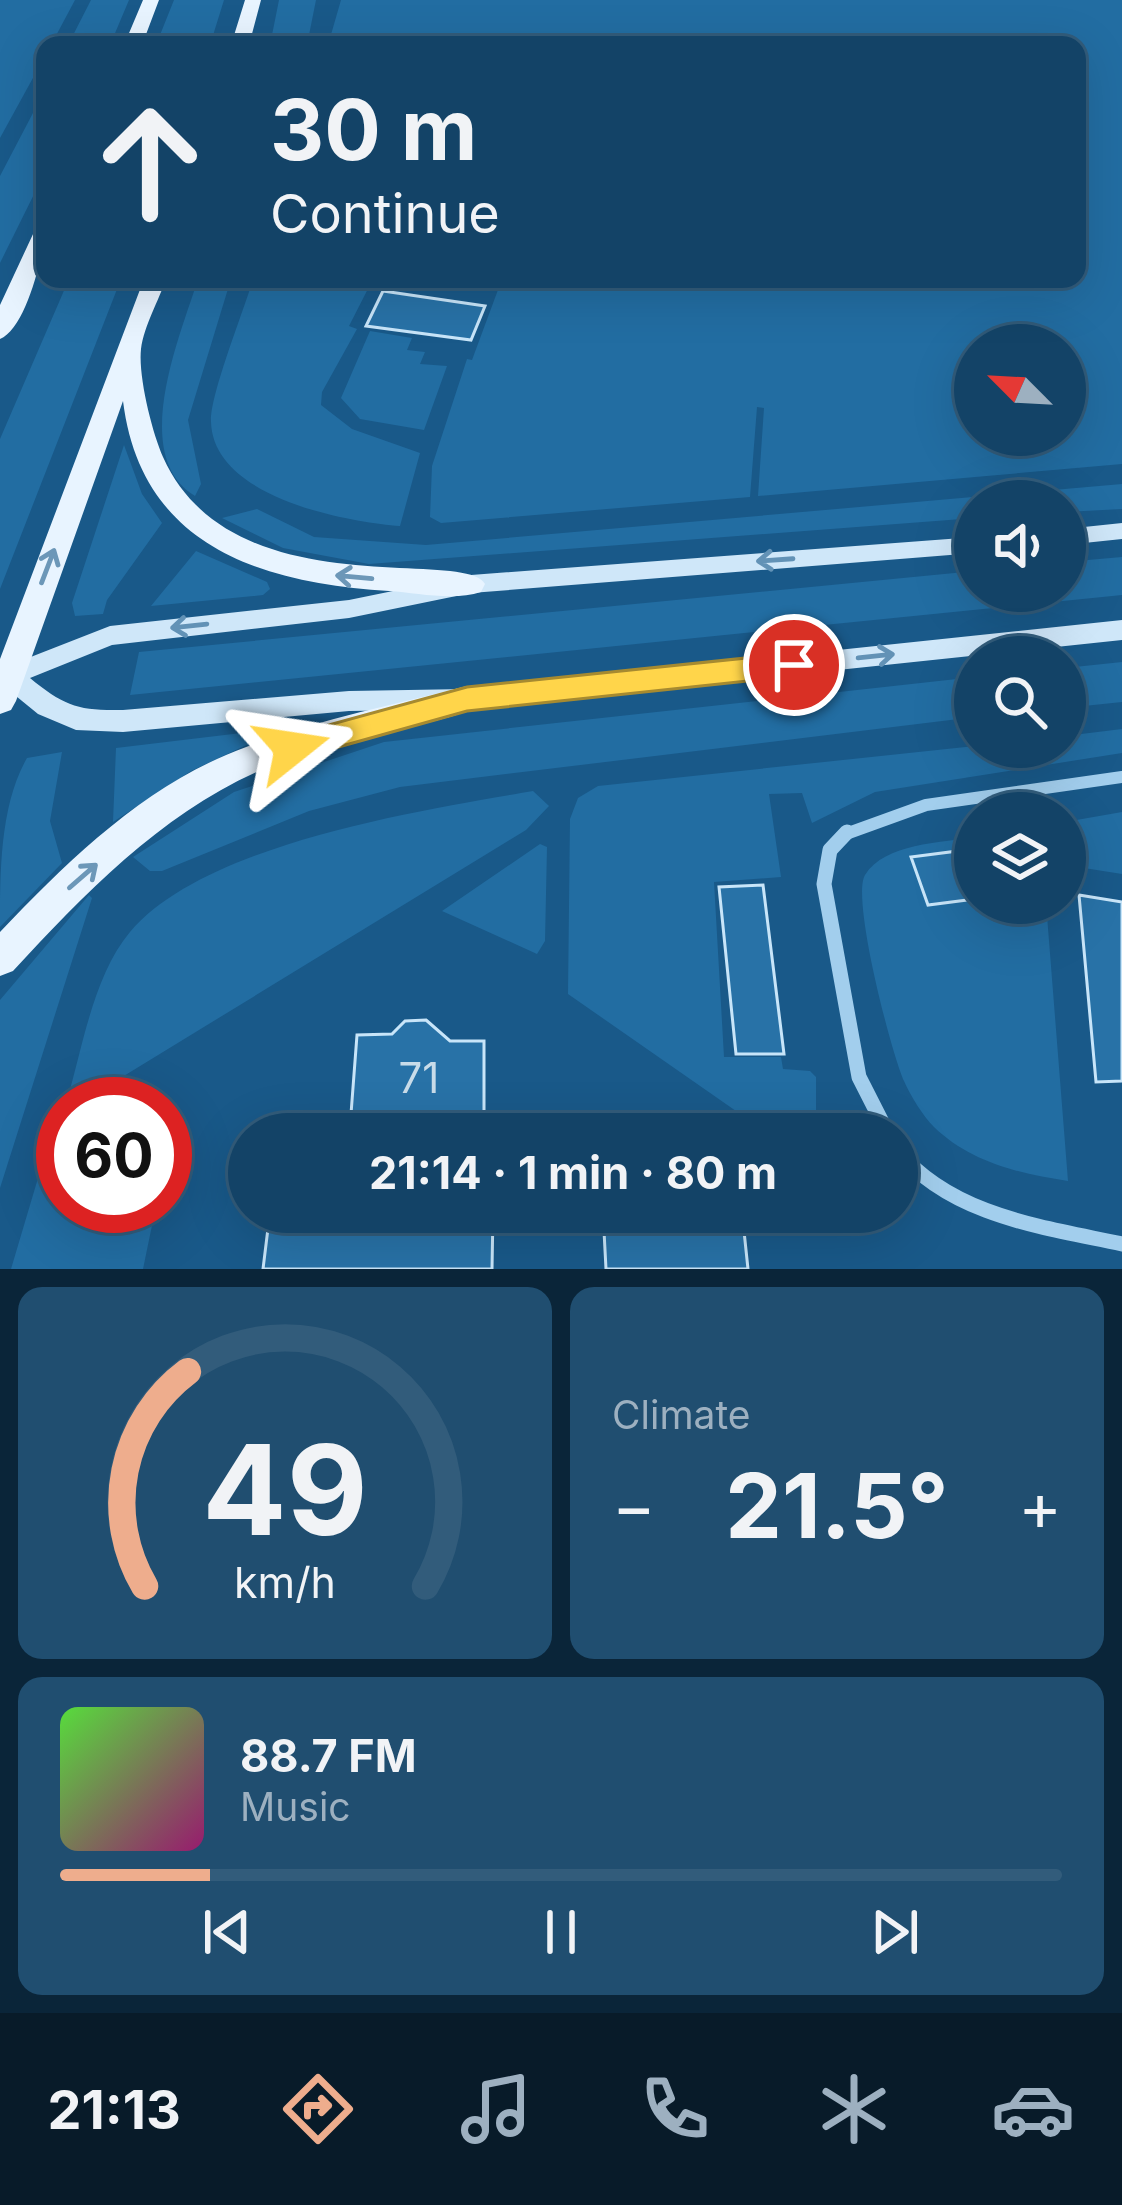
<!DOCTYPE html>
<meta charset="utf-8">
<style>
body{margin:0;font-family:Inter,sans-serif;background:#204e70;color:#f1f3f6;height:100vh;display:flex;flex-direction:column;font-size:45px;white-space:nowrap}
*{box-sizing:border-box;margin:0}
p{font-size:39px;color:#9db0c0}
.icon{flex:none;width:66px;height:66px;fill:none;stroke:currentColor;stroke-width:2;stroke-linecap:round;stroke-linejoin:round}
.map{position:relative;height:1269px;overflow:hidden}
.sheet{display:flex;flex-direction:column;gap:18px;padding:18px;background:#0a2539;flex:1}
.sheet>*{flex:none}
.banner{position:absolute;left:36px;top:36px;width:1050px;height:252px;border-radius:24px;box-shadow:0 12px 48px #0002,0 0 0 3px #325c7b;background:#134367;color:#f1f3f6;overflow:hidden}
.needle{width:78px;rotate:294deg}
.controls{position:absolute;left:954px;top:324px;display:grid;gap:24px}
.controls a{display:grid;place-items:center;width:132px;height:132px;border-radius:50%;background:#134367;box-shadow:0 12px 48px #0002,0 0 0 3px #325c7b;font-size:60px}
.speed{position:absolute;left:36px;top:1077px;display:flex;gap:24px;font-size:60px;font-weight:700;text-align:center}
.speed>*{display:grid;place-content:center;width:156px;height:156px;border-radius:50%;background:#134367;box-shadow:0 12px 48px #0002,0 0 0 3px #325c7b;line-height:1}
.speed .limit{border:18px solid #d22;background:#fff;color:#111}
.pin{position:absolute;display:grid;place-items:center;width:102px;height:102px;color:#fff;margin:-51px;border:6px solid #fff;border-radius:50%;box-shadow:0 3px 12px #0007}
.me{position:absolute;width:132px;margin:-66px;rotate:75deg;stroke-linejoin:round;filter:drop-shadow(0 0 9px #0008)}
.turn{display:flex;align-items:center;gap:42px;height:252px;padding:0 36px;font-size:54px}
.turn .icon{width:156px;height:156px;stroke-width:2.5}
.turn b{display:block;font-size:84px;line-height:102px}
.big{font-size:90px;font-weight:700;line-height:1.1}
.sheet .widget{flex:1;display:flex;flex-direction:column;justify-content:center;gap:18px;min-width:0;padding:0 42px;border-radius:24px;background:#204e70}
.sheet .dial{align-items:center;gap:0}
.dial svg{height:312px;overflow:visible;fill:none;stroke:#325c7b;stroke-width:7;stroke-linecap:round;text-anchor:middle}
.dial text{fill:#f1f3f6;stroke:none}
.song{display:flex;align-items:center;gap:36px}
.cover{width:144px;height:144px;border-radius:18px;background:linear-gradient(135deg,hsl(110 70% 55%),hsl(320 70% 35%))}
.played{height:12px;border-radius:6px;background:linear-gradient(90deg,#eead8d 15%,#325c7b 15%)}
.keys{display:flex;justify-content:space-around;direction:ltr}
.heat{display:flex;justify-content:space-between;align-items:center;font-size:66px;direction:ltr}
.sheet .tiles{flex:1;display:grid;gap:18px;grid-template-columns:1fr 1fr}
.widget:last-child{grid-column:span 2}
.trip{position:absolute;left:228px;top:1113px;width:690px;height:120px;border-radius:60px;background:#134367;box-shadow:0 12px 48px #0002,0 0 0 3px #325c7b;font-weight:700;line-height:120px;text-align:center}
.tab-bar{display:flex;height:192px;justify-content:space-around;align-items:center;background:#081b29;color:#9db0c0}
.tab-bar .icon{width:84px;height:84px}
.tab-bar .current{color:#eead8d}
.tab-bar b{font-size:54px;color:#f1f3f6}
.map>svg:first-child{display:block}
.green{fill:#226da2;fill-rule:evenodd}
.building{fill:#2872a7;stroke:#c8e5f9;stroke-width:3}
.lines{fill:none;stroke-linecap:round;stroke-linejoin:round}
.minor-far1{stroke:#a2ceed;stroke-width:12}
.minor{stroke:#a2ceed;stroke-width:15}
.secondary{fill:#cfe7f9;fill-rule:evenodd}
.primary{fill:#e8f4ff;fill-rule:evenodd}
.oneway{stroke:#6292b6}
.oneway2{stroke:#6c97b8}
.route{fill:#ffd54a;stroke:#a68a30;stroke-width:3}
.labels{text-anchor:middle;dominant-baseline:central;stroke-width:12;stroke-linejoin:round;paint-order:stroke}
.near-number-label{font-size:42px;fill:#c9dce9}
</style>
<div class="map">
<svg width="1122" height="1269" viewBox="0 0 1122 1269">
<rect width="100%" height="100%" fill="#195989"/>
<!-- green -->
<path class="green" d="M0 0H75L51 45H45V56L0 138Z
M91 0H129L110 45H68Z
M174 0H224L210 45H156Z
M279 0H316L307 45H270Z
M341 0H1122V464L758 496 764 408 757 407 750 497 441 523 430 517 432 466 467 359 472 360 502 279H1077V45H328ZM975 345H1065V435H975Z
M45 90V172L0 263V176Z
M69 279H121L0 589V439Z
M198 279H231L188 420 201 484 195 496C128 456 181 334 198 279Z
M253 279H373L349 326 357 329 322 392 321 405 352 429 420 453 400 526C345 522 213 497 211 422 210 394 244 311 253 279Z
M370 331 412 338 407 350 425 352 420 364 447 366 424 430 360 419 341 398Z
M124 445 142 494 162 523 107 600 103 614 75 616 72 603Z
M1122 484V509L1065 512V501H975V518L369 564 283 548 222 518 257 509 314 537 426 545Z
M196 551 267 582 270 589 263 595 151 606Z
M1122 557V595L130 695 139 652 975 571V591H1065V562Z
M1122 662V702L1065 708V668Z
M975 677V717L400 787 309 811 162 871H150L133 857 234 792 384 742Z
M1122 729V753L875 792 812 823 802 793 769 794 781 877 714 882 724 1057H781L783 1069 810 1071 816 1077V1134H769L568 994 570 819 578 798 598 786 975 746 1065 747V736Z
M259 731 257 740 191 771 113 822 116 748Z
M62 752 50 821 62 863 0 927C0 871 0 805 27 758Z
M533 791 549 806 526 830 78 1104H66C82 1050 93 976 130 932 205 843 423 810 533 791Z
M1122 812V874L1065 865V822Z
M975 837V903H1046L1068 1181C1020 1174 970 1162 934 1127 923 1116 910 1095 904 1081 891 1052 851 898 865 875 885 843 941 843 975 837Z
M540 844 547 847 545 941 537 954 442 911Z
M89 895 92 898 0 1188V1000Z
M57 1151H63V1206H156L143 1269H11L41 1168Z"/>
<!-- building -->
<path class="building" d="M383 291 485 306 471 340 366 326Z
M958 851 975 899 928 905 911 857Z
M763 885 784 1054H736L719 887Z
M1079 895 1122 902V1081L1096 1082Z
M426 1020 450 1041H484V1134H424L425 1112 351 1114 357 1035 392 1034 405 1021Z
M270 1212H493L492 1269H263Z
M603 1212H742L748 1269H606Z"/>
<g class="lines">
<!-- minor-far1 -->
<path class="minor-far1" d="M843 835 926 805 1122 777"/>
<!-- minor -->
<path class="minor" d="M847 832 830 850 824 884 859 1077 888 1134
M897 1150C951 1216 1043 1227 1122 1244"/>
<!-- secondary -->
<path class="secondary" d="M1122 523V539L1065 545V529Z
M975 537V553L471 593 349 618 112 645 30 678C64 706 79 711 123 710L349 691 467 689 1122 620V640L467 709 349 711 123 732 76 730 38 714 0 683V669L110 626 349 600 471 575Z"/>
<!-- primary -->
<path class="primary" d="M143 0H159L142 45H124Z
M245 0H261L249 45H231Z
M45 225C45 252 26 329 0 339V305L34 232Z
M144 279H166C159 300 144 326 141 349 138 376 152 432 163 457 231 609 465 547 485 584L481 592C454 601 417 593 389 591 260 583 141 546 123 401L16 701 11 710 0 714V659Z
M467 686 478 690 483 699 478 708C411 731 339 739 273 765 168 807 88 890 13 971L0 976V932C63 866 133 797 217 759 297 723 383 708 467 686Z"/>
</g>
<!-- one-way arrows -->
<defs><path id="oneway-shaft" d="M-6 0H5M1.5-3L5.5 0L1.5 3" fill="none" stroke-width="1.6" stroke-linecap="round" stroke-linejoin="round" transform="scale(3)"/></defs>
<g class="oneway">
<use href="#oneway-shaft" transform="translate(775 560) rotate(176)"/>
<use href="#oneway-shaft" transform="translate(189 626) rotate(174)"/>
<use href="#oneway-shaft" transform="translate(876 656) rotate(-6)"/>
</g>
<g class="oneway2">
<use href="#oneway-shaft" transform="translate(48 566) rotate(-69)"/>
<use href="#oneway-shaft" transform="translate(354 577) rotate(-175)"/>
<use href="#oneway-shaft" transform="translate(83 876) rotate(-41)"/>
</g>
<!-- route -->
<path class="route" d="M794 653 808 665 794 676 467 711 292 760 278 748 292 735 467 687Z"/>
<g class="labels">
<!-- near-number labels -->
<g class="near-number-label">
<text x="419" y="1077">71</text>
</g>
</g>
</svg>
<div class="controls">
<a><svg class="needle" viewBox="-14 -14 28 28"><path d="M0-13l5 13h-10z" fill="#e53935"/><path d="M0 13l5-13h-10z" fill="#9db0c0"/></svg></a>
<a><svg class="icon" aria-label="sound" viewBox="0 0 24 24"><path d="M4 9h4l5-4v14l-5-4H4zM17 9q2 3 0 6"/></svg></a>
<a><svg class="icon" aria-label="search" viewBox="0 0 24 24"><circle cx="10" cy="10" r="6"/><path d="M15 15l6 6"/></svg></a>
<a><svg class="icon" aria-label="layers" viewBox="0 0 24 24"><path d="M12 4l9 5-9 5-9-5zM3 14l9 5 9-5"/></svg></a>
</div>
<div class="speed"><div class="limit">60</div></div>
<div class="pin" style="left:794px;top:665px;background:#d93025"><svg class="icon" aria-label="arrive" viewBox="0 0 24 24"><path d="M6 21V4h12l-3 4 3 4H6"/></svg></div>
<svg class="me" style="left:292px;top:748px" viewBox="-20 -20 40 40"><path d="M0-17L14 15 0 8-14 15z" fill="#ffd54a" stroke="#fff" stroke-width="4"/></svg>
<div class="trip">21:14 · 1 min · 80 m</div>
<div class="banner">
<div class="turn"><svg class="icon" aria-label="ahead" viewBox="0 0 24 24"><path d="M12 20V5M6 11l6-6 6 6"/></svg><div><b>30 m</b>Continue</div></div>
</div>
</div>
<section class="sheet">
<div class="tiles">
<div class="widget dial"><svg viewBox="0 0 100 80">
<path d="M14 69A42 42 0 1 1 86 69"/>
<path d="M14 69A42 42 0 0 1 25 14" stroke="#eead8d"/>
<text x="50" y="56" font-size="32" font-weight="700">49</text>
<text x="50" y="72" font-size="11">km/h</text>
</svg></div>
<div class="widget"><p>Climate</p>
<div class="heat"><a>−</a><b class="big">21.5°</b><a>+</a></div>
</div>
<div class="widget">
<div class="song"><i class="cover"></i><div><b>88.7 FM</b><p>Music</p></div></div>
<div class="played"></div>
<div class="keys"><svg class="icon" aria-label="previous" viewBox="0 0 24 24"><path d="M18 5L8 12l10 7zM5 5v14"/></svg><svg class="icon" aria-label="pause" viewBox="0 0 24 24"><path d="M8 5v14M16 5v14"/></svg><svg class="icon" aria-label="next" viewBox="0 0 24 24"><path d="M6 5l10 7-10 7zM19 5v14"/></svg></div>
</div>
</div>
</section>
<nav class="tab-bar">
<b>21:13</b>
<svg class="icon current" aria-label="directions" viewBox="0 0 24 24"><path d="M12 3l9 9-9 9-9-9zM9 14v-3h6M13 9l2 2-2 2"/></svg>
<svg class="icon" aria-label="music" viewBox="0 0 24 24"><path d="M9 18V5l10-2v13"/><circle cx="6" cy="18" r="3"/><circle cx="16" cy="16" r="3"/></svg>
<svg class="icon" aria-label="phone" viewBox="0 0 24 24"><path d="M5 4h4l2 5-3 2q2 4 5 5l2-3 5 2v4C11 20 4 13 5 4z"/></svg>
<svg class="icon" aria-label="climate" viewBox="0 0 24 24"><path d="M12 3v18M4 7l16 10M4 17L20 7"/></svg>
<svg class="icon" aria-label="car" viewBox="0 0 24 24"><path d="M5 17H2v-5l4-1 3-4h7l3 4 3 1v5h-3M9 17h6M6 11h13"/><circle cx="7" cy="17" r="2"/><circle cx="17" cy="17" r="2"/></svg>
</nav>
